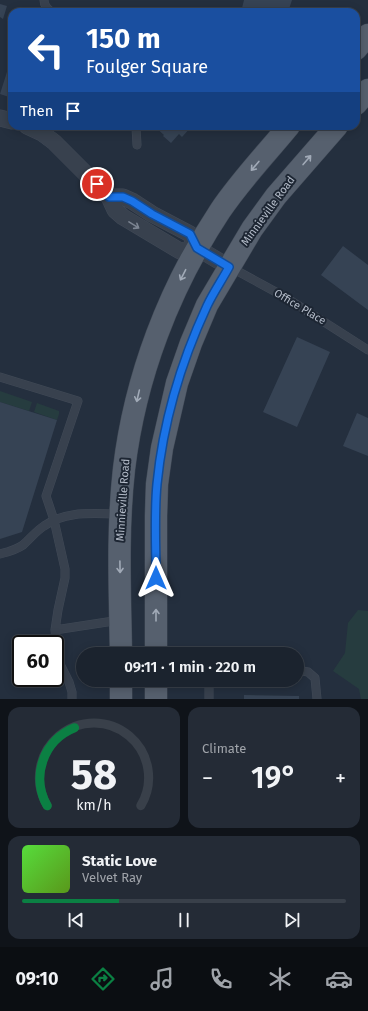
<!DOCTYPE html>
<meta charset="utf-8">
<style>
body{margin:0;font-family:"Fira Sans",sans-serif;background:#242b36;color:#f1f3f6;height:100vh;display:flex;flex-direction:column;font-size:15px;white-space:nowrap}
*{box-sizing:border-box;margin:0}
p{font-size:13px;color:#a0a4aa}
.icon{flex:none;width:22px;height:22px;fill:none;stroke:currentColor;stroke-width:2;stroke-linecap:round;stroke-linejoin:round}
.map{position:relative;height:699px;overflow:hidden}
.sheet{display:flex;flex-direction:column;gap:8px;padding:8px;background:#0f1319;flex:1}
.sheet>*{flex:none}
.banner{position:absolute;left:8px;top:8px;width:352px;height:122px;border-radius:12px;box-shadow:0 2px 10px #0003,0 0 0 1px #39404a;background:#1a4fa0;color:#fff;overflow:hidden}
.speed{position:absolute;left:12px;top:635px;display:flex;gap:8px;font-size:20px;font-weight:700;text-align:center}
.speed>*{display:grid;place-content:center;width:52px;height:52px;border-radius:50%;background:#1b232e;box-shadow:0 2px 10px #0003,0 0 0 1px #39404a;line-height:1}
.speed .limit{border:2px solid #111;border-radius:6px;background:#fff;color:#111}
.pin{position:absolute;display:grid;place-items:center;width:34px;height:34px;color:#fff;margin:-17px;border:2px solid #fff;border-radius:50%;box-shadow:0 1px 4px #0007}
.me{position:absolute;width:44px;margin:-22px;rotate:0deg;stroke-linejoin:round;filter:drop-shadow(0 0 3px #0008)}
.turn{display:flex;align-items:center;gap:14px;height:84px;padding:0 12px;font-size:18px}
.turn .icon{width:52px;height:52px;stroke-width:2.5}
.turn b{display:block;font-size:28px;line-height:34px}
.then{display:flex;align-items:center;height:38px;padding:0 12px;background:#0003;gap:8px;font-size:15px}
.big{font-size:30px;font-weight:600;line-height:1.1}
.sheet .tile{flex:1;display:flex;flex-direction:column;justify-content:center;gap:6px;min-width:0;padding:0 14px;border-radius:12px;background:#242b36}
.sheet .dial{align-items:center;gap:0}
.dial svg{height:104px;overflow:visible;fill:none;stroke:#39404a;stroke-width:7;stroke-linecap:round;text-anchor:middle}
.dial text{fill:#f1f3f6;stroke:none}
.song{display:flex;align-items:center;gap:12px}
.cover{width:48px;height:48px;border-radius:6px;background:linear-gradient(135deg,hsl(110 70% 55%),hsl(90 70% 35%))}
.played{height:4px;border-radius:2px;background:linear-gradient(90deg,#0b8043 30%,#39404a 30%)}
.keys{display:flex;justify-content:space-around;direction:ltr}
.heat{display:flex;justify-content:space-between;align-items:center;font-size:22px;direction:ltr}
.sheet .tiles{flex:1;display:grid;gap:8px;grid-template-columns:1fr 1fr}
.tile:last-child{grid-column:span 2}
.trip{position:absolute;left:76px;top:647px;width:228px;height:40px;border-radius:20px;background:#1b232e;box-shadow:0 2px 10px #0003,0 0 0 1px #39404a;font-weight:600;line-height:40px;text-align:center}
.dock{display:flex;height:64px;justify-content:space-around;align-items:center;background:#0b0e12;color:#a0a4aa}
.dock .icon{width:28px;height:28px}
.dock .current{color:#0b8043}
.dock b{font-size:18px;color:#f1f3f6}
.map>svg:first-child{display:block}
.green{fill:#263c3f}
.building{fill:#364354}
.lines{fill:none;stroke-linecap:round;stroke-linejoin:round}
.service-casing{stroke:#414a57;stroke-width:9}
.minor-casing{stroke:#414a57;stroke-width:17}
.primary-casing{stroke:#414a57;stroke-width:23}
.service{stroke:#38414e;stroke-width:8}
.minor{stroke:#38414e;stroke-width:16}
.primary{stroke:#56606e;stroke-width:22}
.oneway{stroke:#a1aab7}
.oneway2{stroke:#7c8592}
.route-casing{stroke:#114b97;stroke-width:10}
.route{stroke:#1a73e8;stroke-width:7}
.labels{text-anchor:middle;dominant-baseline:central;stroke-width:4;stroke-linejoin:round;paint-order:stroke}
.street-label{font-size:11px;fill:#b4bcc9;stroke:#1d2633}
</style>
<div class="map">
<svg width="368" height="699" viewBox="0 0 368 699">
<rect width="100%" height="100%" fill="#242f3e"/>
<!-- green -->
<path class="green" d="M0 391 32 402 29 411 0 402Z
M37 403 59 411V414L57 420 34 412Z
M358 610 368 611V699H361L359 689 333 671 345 653 348 623Z"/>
<!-- building -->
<path class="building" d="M244 0H292L288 12H241Z
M0 4 7 6 3 19 0 17Z
M12 56V98L0 94Z
M154 126H192L182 137 179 134 171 143 163 136 164 135Z
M343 246 368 265V310L321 275Z
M297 337 330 352 297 427 263 412Z
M0 402 57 420 22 532 0 539Z
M357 413 368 418V456L343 446Z
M244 695 299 696V699H244Z"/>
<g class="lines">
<defs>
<path id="service" d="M44 0C44 6 47 9 52 12
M136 127 137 145
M230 267 285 297 368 350
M0 377 78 401 46 496 54 520 65 569V578L58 610 55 630 58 660 69 682 72 692V699
M0 554C8 552 16 550 23 545 30 539 36 531 44 526 66 510 94 514 119 514
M55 630 120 620
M297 670 308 672 315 678 317 699
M209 680V699"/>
<path id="minor" d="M0 118 12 121
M27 126 42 133 54 142 109 197 115 210 123 217 180 251 197 248
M109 197H123L132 201 152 214 190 234 197 248 229 267"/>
<path id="primary" d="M356 49 368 35
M356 104 368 90
M121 654C120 593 117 531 124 469 135 377 169 288 220 211 240 181 266 154 289 126
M156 654V516L157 484 162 448 177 383 191 343 207 305 252 229 276 196 337 126
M121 680V699
M156 699V680"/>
</defs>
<!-- service casing -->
<use href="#service" class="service-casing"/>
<!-- minor casing -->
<use href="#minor" class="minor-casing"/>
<!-- primary casing -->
<use href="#primary" class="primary-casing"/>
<!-- service -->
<use href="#service" class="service"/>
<!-- minor -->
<use href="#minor" class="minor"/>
<!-- primary -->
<use href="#primary" class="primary"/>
</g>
<!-- one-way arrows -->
<defs><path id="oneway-shaft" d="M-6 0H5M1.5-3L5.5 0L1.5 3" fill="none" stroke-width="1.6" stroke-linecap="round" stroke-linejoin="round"/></defs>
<g class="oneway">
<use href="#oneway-shaft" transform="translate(307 160) rotate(-49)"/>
<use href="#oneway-shaft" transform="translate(255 166) rotate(130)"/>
<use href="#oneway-shaft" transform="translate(183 275) rotate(117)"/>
<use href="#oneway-shaft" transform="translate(138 396) rotate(103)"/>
<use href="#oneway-shaft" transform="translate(120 567) rotate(89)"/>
<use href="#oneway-shaft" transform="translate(156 615) rotate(-90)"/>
</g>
<use class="oneway2" href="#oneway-shaft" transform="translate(134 225) rotate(32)"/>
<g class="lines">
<defs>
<path id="route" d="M97 184 109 197H123L132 201 152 214 190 234 197 248 229 267C222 280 213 293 207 306 181 362 163 423 157 484 154 515 156 546 156 578"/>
</defs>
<!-- route casing -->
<use href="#route" class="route-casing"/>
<!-- route -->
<use href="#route" class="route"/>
</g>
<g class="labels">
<!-- street labels -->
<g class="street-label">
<text transform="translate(268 211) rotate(-54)">Minnieville Road</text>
<text transform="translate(300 307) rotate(31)">Office Place</text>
<text transform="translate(123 500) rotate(-86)">Minnieville Road</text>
</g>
</g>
</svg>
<div class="speed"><div class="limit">60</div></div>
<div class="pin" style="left:97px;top:184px;background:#d93025"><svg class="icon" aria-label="arrive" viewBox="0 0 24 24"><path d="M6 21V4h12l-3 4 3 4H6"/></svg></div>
<svg class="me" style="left:156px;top:578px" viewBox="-20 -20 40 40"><path d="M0-17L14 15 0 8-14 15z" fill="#1a73e8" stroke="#fff" stroke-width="4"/></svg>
<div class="trip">09:11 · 1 min · 220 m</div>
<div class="banner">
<div class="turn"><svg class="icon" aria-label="left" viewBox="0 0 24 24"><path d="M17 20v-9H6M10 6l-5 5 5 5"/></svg><div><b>150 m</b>Foulger Square</div></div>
<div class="then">Then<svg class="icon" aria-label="arrive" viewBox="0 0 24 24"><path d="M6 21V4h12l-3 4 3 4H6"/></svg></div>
</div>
</div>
<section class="sheet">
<div class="tiles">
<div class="tile dial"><svg viewBox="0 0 100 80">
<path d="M14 69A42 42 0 1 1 86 69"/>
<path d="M14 69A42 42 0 0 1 35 9" stroke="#0b8043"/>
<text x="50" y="56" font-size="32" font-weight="700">58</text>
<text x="50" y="72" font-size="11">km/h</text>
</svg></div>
<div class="tile"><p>Climate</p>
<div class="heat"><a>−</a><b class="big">19°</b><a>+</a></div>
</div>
<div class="tile">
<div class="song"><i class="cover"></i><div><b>Static Love</b><p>Velvet Ray</p></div></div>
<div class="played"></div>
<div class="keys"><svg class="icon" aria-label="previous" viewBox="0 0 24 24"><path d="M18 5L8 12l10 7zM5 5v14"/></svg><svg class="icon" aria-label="pause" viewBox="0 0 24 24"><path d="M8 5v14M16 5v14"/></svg><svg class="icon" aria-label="next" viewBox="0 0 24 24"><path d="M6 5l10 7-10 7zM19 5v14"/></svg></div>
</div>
</div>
</section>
<nav class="dock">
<b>09:10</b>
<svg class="icon current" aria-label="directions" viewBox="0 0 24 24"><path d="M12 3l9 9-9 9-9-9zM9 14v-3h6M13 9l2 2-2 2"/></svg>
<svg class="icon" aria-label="music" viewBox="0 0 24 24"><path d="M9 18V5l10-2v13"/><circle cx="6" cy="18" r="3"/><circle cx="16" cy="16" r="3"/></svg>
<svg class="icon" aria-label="phone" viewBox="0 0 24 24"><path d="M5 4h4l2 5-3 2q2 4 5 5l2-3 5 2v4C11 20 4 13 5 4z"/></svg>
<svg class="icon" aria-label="climate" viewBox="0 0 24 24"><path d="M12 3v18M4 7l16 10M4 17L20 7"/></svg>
<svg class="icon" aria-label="car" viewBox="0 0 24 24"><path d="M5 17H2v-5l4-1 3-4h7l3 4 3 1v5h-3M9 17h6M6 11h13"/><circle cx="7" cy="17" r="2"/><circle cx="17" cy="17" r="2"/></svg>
</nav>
